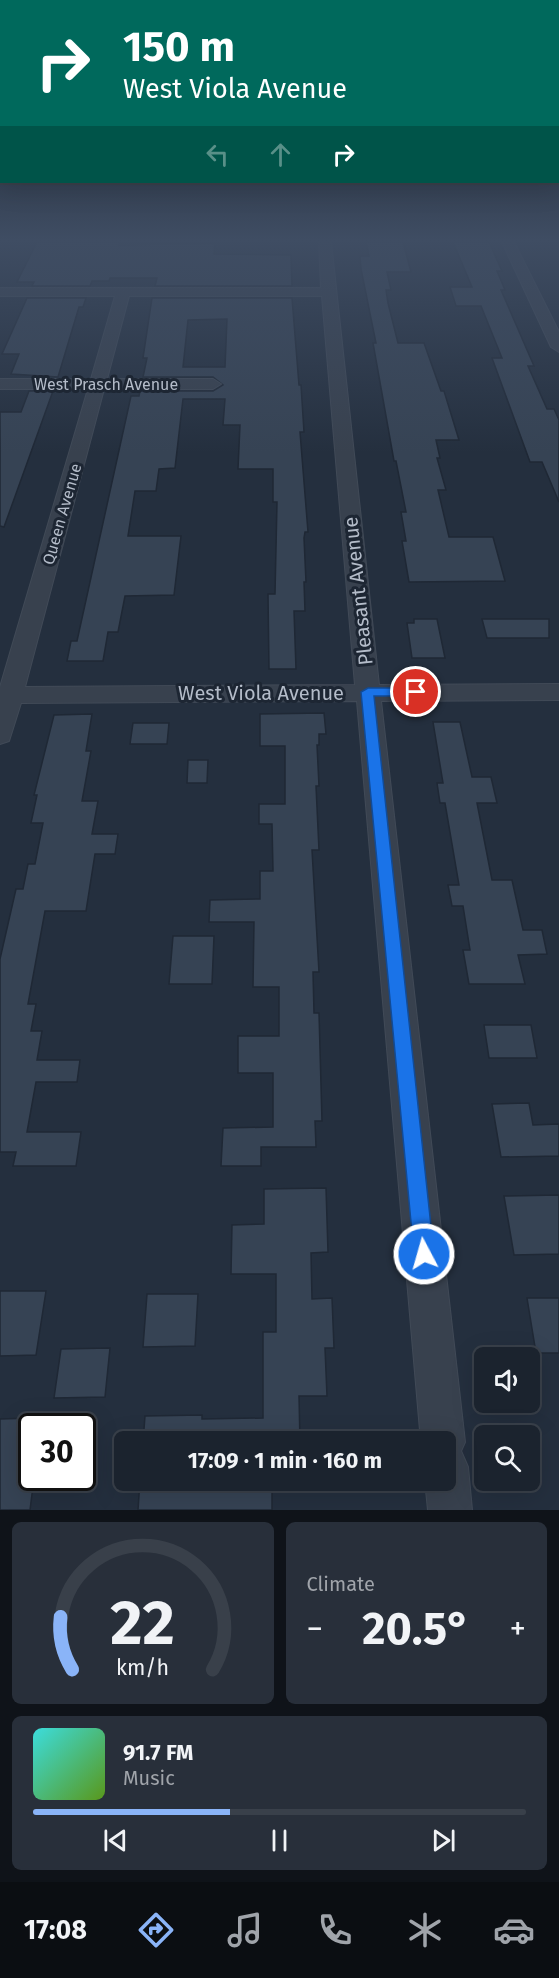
<!DOCTYPE html>
<meta charset="utf-8">
<style>
body{margin:0;font-family:"Fira Sans",sans-serif;background:#282f3a;color:#f1f3f6;height:100vh;display:flex;flex-direction:column;font-size:22px;white-space:nowrap}
*{box-sizing:border-box;margin:0}
p{font-size:20px;color:#a0a4aa}
.icon{flex:none;width:33px;height:33px;fill:none;stroke:currentColor;stroke-width:2;stroke-linecap:round;stroke-linejoin:round}
.map{position:relative;height:1510px;overflow:hidden}
.drawer{display:flex;flex-direction:column;gap:12px;padding:12px;background:#0f1319;flex:1}
.drawer>*{flex:none}
.guide{position:absolute;left:0px;top:0px;width:560px;height:183px;box-shadow:0 6px 24px #0002,0 0 0 2px #39404a;background:#00695c;color:#fff;overflow:hidden}
.controls{position:absolute;left:474px;top:1347px;display:grid;gap:12px}
.controls a{display:grid;place-items:center;width:66px;height:66px;border-radius:9px;background:#1b232e;box-shadow:0 6px 24px #0002,0 0 0 2px #39404a;font-size:30px}
.speed{position:absolute;left:18px;top:1413px;display:flex;gap:12px;font-size:30px;font-weight:700;text-align:center}
.speed>*{display:grid;place-content:center;width:78px;height:78px;border-radius:50%;background:#1b232e;box-shadow:0 6px 24px #0002,0 0 0 2px #39404a;line-height:1}
.speed .limit{border:3px solid #111;border-radius:9px;background:#fff;color:#111}
.pin{position:absolute;display:grid;place-items:center;width:51px;height:51px;color:#fff;margin:-26px;border:3px solid #fff;border-radius:50%;box-shadow:0 2px 6px #0007}
.me{position:absolute;width:66px;margin:-33px;rotate:354deg;stroke-linejoin:round;filter:drop-shadow(0 0 4px #0008)}
.turn{display:flex;align-items:center;gap:21px;height:126px;padding:0 24px;font-size:27px}
.turn .icon{width:78px;height:78px;stroke-width:2.5}
.turn b{display:block;font-size:42px;line-height:51px}
.lanes{display:flex;align-items:center;height:57px;padding:0 24px;background:#0003;justify-content:center;gap:30px;direction:ltr}
.lanes .off{opacity:.35}
.big{font-size:45px;font-weight:700;line-height:1.1}
.drawer .widget{flex:1;display:flex;flex-direction:column;justify-content:center;gap:9px;min-width:0;padding:0 21px;border-radius:9px;background:#282f3a}
.drawer .dial{align-items:center;gap:0}
.dial svg{height:156px;overflow:visible;fill:none;stroke:#39404a;stroke-width:7;stroke-linecap:round;text-anchor:middle}
.dial text{fill:#f1f3f6;stroke:none}
.song{display:flex;align-items:center;gap:18px}
.cover{width:72px;height:72px;border-radius:9px;background:linear-gradient(135deg,hsl(180 70% 55%),hsl(90 70% 35%))}
.played{height:6px;border-radius:3px;background:linear-gradient(90deg,#8ab4f8 40%,#39404a 40%)}
.keys{display:flex;justify-content:space-around;direction:ltr}
.heat{display:flex;justify-content:space-between;align-items:center;font-size:33px;direction:ltr}
.drawer .tiles{flex:1;display:grid;gap:12px;grid-template-columns:1fr 1fr}
.widget:last-child{grid-column:span 2}
.trip{position:absolute;left:114px;top:1431px;width:342px;height:60px;border-radius:9px;background:#1b232e;box-shadow:0 6px 24px #0002,0 0 0 2px #39404a;font-weight:700;line-height:60px;text-align:center}
.tab-bar{display:flex;height:96px;justify-content:space-around;align-items:center;background:#0b0e12;color:#a0a4aa}
.tab-bar .icon{width:42px;height:42px}
.tab-bar .active{color:#8ab4f8}
.tab-bar b{font-size:27px;color:#f1f3f6}
.map>svg:first-child{display:block}
.building{fill:#364354;stroke:#1f2835;stroke-width:1.5;fill-rule:evenodd}
.lines{fill:none;stroke-linecap:round;stroke-linejoin:round}
.minor-casing{stroke:#414a57;stroke-width:2}
.minor{fill:#38414e;fill-rule:evenodd}
.route{fill:#1a73e8;stroke:#114b97;stroke-width:1.5}
.labels{text-anchor:middle;dominant-baseline:central;stroke-width:6;stroke-linejoin:round;paint-order:stroke}
.far-street-label{font-size:16px;fill:#b4bcc9;stroke:#1d2633}
.street-label{font-size:20px;fill:#b4bcc9;stroke:#1d2633}
</style>
<div class="map">
<svg width="559" height="1510" viewBox="0 0 559 1510">
<rect width="100%" height="100%" fill="#242f3e"/>
<!-- building -->
<path class="building" d="M37 242H120L119 245 215 243 214 254 291 255 292 286H155L157 278H110L109 281H92L90 286H32L34 282H17Z
M366 242H403L411 272H387L391 290H386L388 303 398 343H424L441 391H444L459 440H436L440 458H437L446 490H438L449 537H493L505 581 409 582 402 541H406L401 512H406L396 461H394L373 343H376L361 269 360 256H369Z
M453 242H489L502 271H497L505 290H501L534 366H528L547 409H554L559 420V502L542 462H530L492 358H502L481 306H456L450 287H472Z
M27 298H86L83 307H79L58 377 11 374 19 354H2Z
M152 298H292L299 385H301L304 432H300L308 532H305L304 538 306 582H304L305 611H294L296 669H269L268 594H275L277 502H273V469H238L240 425H223L225 399H183L175 468 159 469 156 491H135L128 536H181L174 595 125 596 118 632H108L103 661H67L71 641H77L131 396H139L140 391H213L223 385 213 377H143L147 358H143ZM227 319 225 367H183L188 320Z
M29 391H53L4 527 0 526V412H21Z
M414 619H437L445 658H412L407 623H414Z
M482 619H549V638H487Z
M324 713 326 734H319V745H317L319 786H316L319 850H312L319 972H313L314 1013H319L322 1121H315L316 1147H261V1166H221L223 1128 273 1127V1073H238V1036H279V987H253L254 922H209L210 900 260 899V871H273L272 824H259V804H285V746H260V714Z
M92 714 86 751H91L82 801H98L92 834H118L115 854H95L86 911H45L28 1004H36L31 1031H42L37 1060H80L77 1082H36L27 1132H81L76 1166H13L16 1152H0V959L16 889H23L28 864H35L43 823H31L37 795H34L54 715Z
M433 722H460L472 777H491L497 803H477L492 880H512L523 930H542L547 954 518 955 525 984H469L463 950H470L463 906H452L448 885H459L445 803H440L437 783H443Z
M133 723H169L167 744H130Z
M188 760H208L207 783H187Z
M173 936H214L212 984H169Z
M484 1025H531L537 1058H489Z
M529 1103 533 1125 559 1124V1156L501 1157 492 1104Z
M326 1188 328 1252 311 1253 312 1299 332 1298 334 1348H325L327 1396H299L300 1442H143L145 1416 202 1415V1419L263 1418V1332H276V1274H231L232 1225 264 1224V1189Z
M559 1195V1254L514 1255 504 1196Z
M0 1291H46L36 1355 0 1356Z
M147 1294H198L195 1346 143 1347Z
M527 1298H559V1353H536Z
M110 1348 105 1397 54 1398 61 1349Z
M32 1418V1478H34L30 1510H0V1419Z
M140 1480H272V1510H138Z"/>
<g class="lines">
<defs>
<path id="minor" d="M319 242H331L379 685 559 684V700L381 701 465 1442 461 1451 468 1467 472 1510H428L425 1480H446V1442H421L357 701 21 703 9 741 0 744V687L88 389H0V379H91L115 296H0V288H321ZM129 296H322L355 685 25 687 104 389H213L221 384 213 379H107Z
M502 242H514L559 332V352L551 347Z"/>
</defs>
<!-- minor casing -->
<use href="#minor" class="minor-casing"/>
<!-- minor -->
<use href="#minor" class="minor"/>
</g>
<!-- sky -->
<linearGradient id="sky" x2="0" y2="1"><stop stop-color="#141a22"/><stop offset="0.53" stop-color="#3f4d63"/><stop offset="1" stop-color="#3f4d63" stop-opacity="0"/></linearGradient>
<rect width="559" height="453" fill="url(#sky)"/>
<!-- route -->
<path class="route" d="M368 688H416L422 692 416 696H374L434 1254 431 1261 424 1264 417 1261 414 1254 361 692Z"/>
<g class="labels">
<!-- far-street labels -->
<g class="far-street-label">
<text x="106" y="384">West Prasch Avenue</text>
<text transform="translate(62 514) rotate(-74)">Queen Avenue</text>
</g>
<!-- street labels -->
<g class="street-label">
<text transform="translate(358 591) rotate(-96)">Pleasant Avenue</text>
<text x="261" y="693">West Viola Avenue</text>
</g>
</g>
</svg>
<div class="controls">
<a><svg class="icon" aria-label="sound" viewBox="0 0 24 24"><path d="M4 9h4l5-4v14l-5-4H4zM17 9q2 3 0 6"/></svg></a>
<a><svg class="icon" aria-label="search" viewBox="0 0 24 24"><circle cx="10" cy="10" r="6"/><path d="M15 15l6 6"/></svg></a>
</div>
<div class="speed"><div class="limit">30</div></div>
<div class="pin" style="left:416px;top:692px;background:#d93025"><svg class="icon" aria-label="arrive" viewBox="0 0 24 24"><path d="M6 21V4h12l-3 4 3 4H6"/></svg></div>
<svg class="me" style="left:424px;top:1254px" viewBox="-20 -20 40 40"><circle r="17" fill="#1a73e8" stroke="#fff" stroke-width="3"/><path d="M0-11L8 9 0 5-8 9z" fill="#fff"/></svg>
<div class="trip">17:09 · 1 min · 160 m</div>
<div class="guide">
<div class="turn"><svg class="icon" aria-label="right" viewBox="0 0 24 24"><path d="M7 20v-9h11M14 6l5 5-5 5"/></svg><div><b>150 m</b>West Viola Avenue</div></div>
<div class="lanes"><svg class="icon off" aria-label="left" viewBox="0 0 24 24"><path d="M17 20v-9H6M10 6l-5 5 5 5"/></svg><svg class="icon off" aria-label="ahead" viewBox="0 0 24 24"><path d="M12 20V5M6 11l6-6 6 6"/></svg><svg class="icon" aria-label="right" viewBox="0 0 24 24"><path d="M7 20v-9h11M14 6l5 5-5 5"/></svg></div>
</div>
</div>
<section class="drawer">
<div class="tiles">
<div class="widget dial"><svg viewBox="0 0 100 80">
<path d="M14 69A42 42 0 1 1 86 69"/>
<path d="M14 69A42 42 0 0 1 8 42" stroke="#8ab4f8"/>
<text x="50" y="56" font-size="32" font-weight="700">22</text>
<text x="50" y="72" font-size="11">km/h</text>
</svg></div>
<div class="widget"><p>Climate</p>
<div class="heat"><a>−</a><b class="big">20.5°</b><a>+</a></div>
</div>
<div class="widget">
<div class="song"><i class="cover"></i><div><b>91.7 FM</b><p>Music</p></div></div>
<div class="played"></div>
<div class="keys"><svg class="icon" aria-label="previous" viewBox="0 0 24 24"><path d="M18 5L8 12l10 7zM5 5v14"/></svg><svg class="icon" aria-label="pause" viewBox="0 0 24 24"><path d="M8 5v14M16 5v14"/></svg><svg class="icon" aria-label="next" viewBox="0 0 24 24"><path d="M6 5l10 7-10 7zM19 5v14"/></svg></div>
</div>
</div>
</section>
<nav class="tab-bar">
<b>17:08</b>
<svg class="icon active" aria-label="directions" viewBox="0 0 24 24"><path d="M12 3l9 9-9 9-9-9zM9 14v-3h6M13 9l2 2-2 2"/></svg>
<svg class="icon" aria-label="music" viewBox="0 0 24 24"><path d="M9 18V5l10-2v13"/><circle cx="6" cy="18" r="3"/><circle cx="16" cy="16" r="3"/></svg>
<svg class="icon" aria-label="phone" viewBox="0 0 24 24"><path d="M5 4h4l2 5-3 2q2 4 5 5l2-3 5 2v4C11 20 4 13 5 4z"/></svg>
<svg class="icon" aria-label="climate" viewBox="0 0 24 24"><path d="M12 3v18M4 7l16 10M4 17L20 7"/></svg>
<svg class="icon" aria-label="car" viewBox="0 0 24 24"><path d="M5 17H2v-5l4-1 3-4h7l3 4 3 1v5h-3M9 17h6M6 11h13"/><circle cx="7" cy="17" r="2"/><circle cx="17" cy="17" r="2"/></svg>
</nav>
